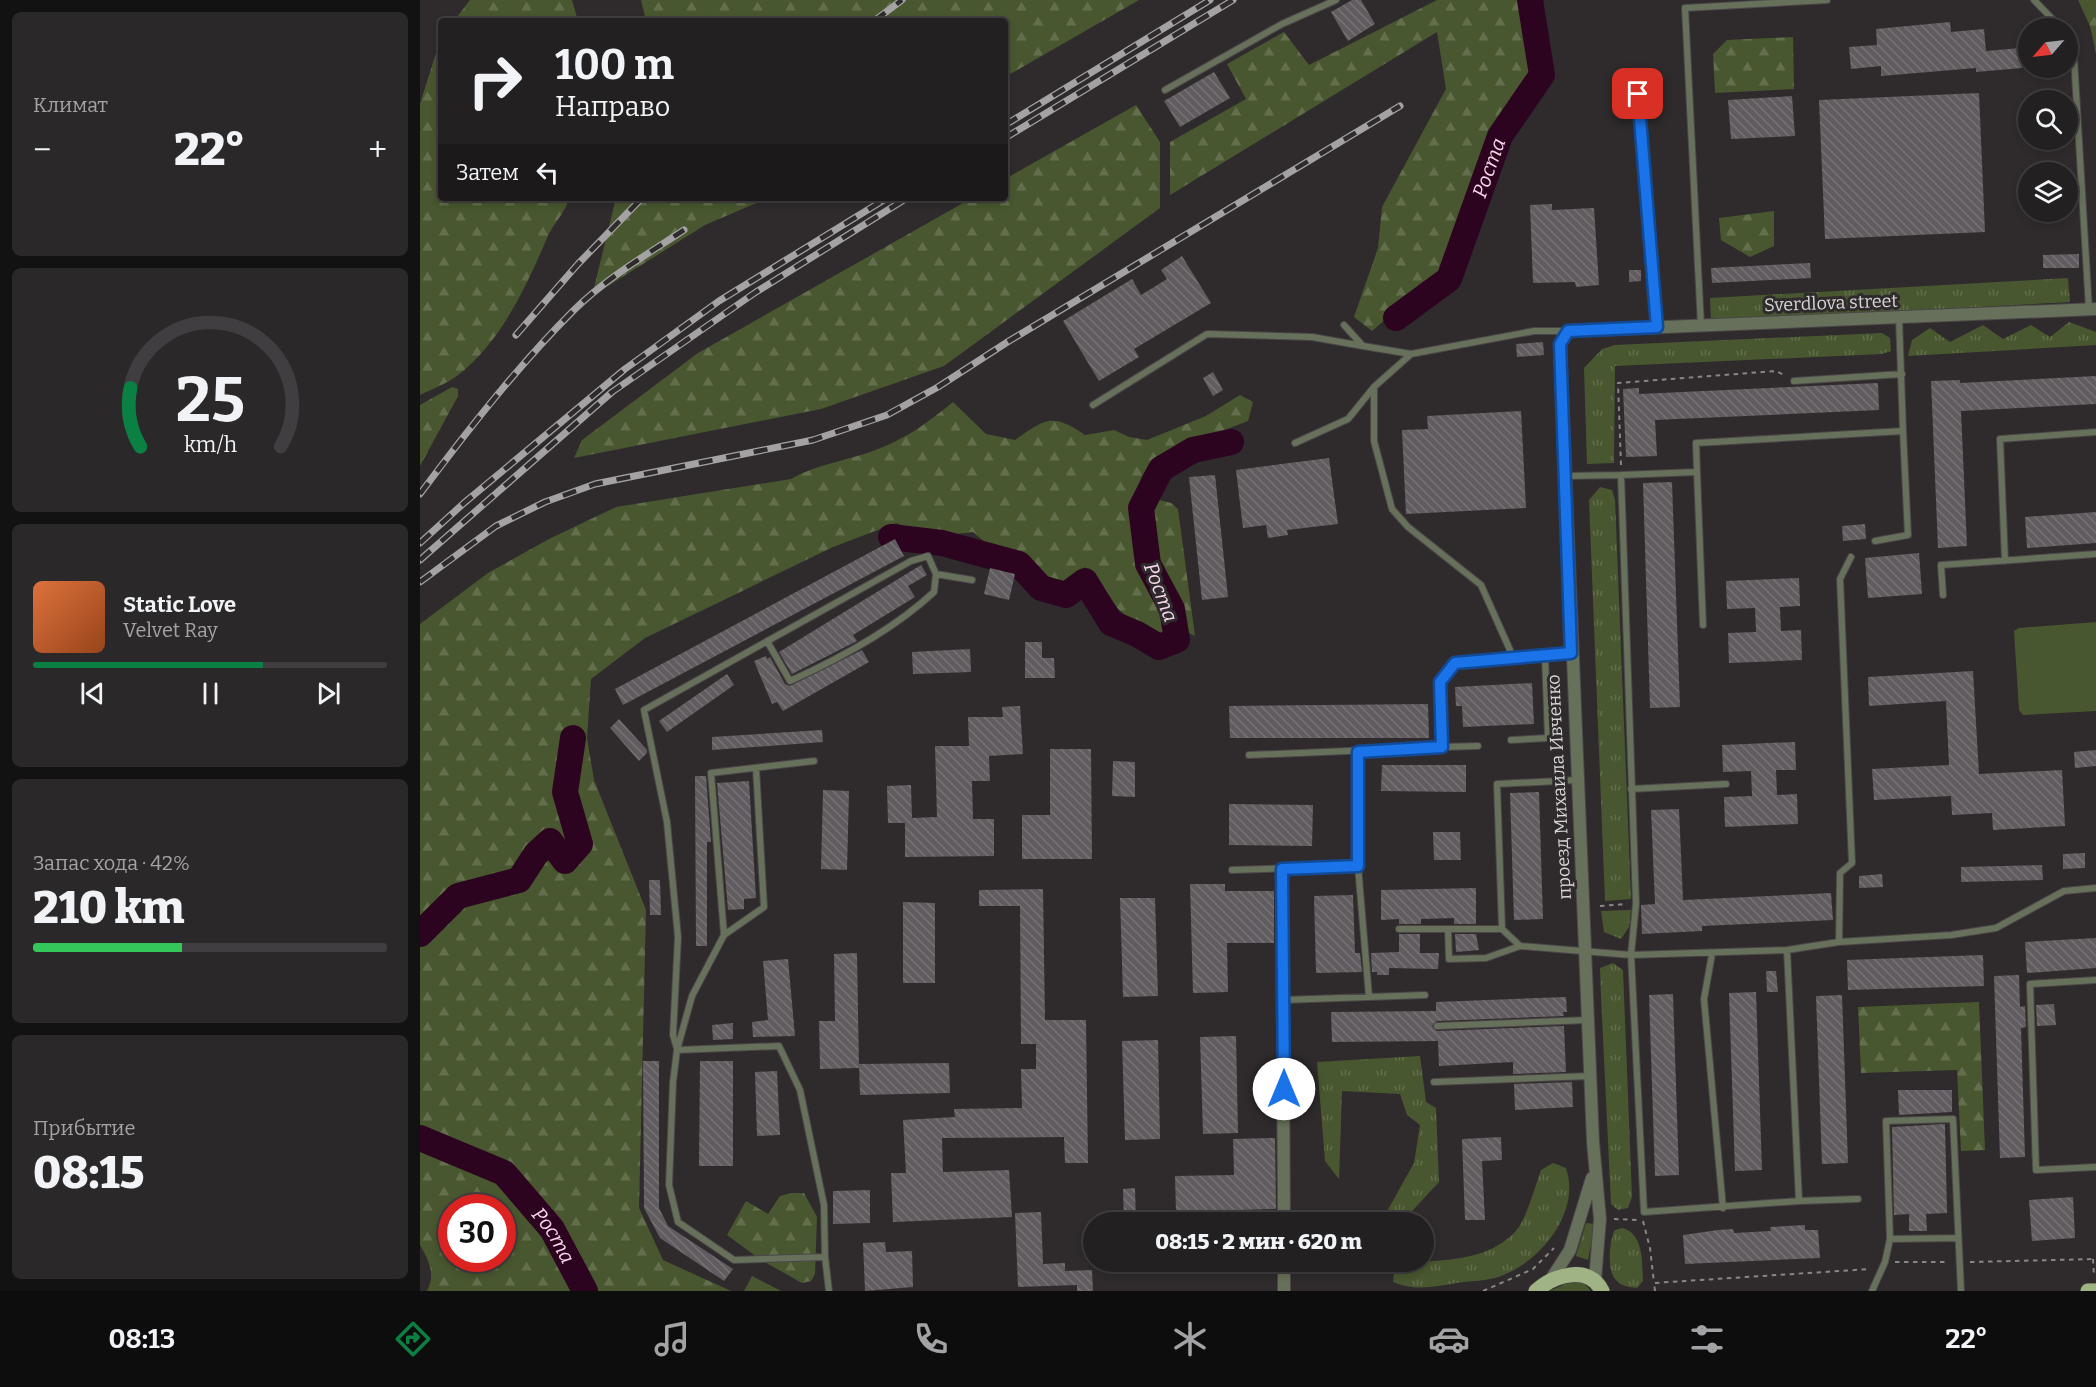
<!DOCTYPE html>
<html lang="ru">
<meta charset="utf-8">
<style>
body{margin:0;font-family:Bitter,serif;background:#2b282a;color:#f1f3f6;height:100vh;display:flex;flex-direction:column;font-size:22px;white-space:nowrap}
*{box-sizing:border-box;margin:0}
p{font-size:20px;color:#a3a3a5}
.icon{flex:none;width:33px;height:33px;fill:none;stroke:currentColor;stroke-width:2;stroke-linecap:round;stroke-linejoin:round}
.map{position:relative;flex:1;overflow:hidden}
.drawer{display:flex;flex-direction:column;gap:12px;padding:12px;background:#131213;width:420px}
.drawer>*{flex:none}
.guide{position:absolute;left:18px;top:18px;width:570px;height:183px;border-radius:6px;box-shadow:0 3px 9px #0003,0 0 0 2px #403e40;background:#232022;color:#f1f3f6;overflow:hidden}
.needle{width:39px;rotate:242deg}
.fabs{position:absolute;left:1598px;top:18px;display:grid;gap:12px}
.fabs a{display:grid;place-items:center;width:60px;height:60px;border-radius:50%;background:#232022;box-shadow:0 3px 9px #0003,0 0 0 2px #403e40;font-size:30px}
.speed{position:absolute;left:18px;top:1194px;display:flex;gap:12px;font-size:30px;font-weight:700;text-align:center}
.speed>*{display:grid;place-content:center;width:78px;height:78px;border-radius:50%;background:#232022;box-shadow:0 3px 9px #0003,0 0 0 2px #403e40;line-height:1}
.speed .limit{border:9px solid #d22;background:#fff;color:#111}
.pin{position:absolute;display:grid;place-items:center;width:51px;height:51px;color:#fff;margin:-26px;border-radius:12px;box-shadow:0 3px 9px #0006}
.me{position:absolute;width:66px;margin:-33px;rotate:0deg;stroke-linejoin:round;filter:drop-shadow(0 0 4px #0008)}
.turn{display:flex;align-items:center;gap:21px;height:126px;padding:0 18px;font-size:27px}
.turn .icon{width:78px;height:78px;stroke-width:2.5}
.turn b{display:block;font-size:42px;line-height:51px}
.then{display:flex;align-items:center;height:57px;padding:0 18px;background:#0003;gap:12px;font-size:22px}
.big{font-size:45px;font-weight:800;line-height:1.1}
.drawer .tile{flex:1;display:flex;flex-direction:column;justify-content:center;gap:9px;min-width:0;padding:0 21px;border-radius:9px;background:#2b282a}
.drawer .dial{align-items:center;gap:0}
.dial svg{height:156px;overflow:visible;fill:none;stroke:#403e40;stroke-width:7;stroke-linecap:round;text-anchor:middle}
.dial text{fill:#f1f3f6;stroke:none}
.song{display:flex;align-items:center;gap:18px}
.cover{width:72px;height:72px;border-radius:9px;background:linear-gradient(135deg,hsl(20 70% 55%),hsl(20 70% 35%))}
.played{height:6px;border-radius:3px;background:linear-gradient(90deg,#0b8043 65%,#403e40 65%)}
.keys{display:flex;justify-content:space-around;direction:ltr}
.heat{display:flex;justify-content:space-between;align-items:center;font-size:33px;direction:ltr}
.charge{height:9px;border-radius:4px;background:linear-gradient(90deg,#34c759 42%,#403e40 0)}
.trip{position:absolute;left:663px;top:1212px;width:351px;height:60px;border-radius:30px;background:#232022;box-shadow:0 3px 9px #0003,0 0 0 2px #403e40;font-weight:800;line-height:60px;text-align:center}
.dock{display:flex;height:96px;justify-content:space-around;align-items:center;background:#0e0d0e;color:#a3a3a5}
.dock .icon{width:42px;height:42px}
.dock .active{color:#0b8043}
.dock b{font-size:27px;color:#f1f3f6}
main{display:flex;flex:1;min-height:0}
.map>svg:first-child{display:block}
.grass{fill:url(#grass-tufts)}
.forest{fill:url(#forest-firs);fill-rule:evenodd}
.garden{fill:#48572f}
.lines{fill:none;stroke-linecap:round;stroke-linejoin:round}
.river{stroke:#2d0420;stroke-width:26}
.building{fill:url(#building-back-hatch)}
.service-casing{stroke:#4a4648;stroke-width:8}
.minor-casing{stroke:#4a4648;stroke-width:14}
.tertiary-casing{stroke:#4a4648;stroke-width:14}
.primary-casing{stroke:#4a4648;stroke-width:16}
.path{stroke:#898688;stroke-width:2;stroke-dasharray:4.5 4.5;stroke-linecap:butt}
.service{stroke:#67705a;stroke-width:6}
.minor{stroke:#67705a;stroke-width:12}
.tertiary{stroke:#67705a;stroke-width:12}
.primary{stroke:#a0b385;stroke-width:15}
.rail-casing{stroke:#a4a2a3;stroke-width:7}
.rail{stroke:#2f2b2d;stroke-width:4.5;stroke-dasharray:14;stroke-linecap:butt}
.route-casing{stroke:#114b97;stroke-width:15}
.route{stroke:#1a73e8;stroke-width:10}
.labels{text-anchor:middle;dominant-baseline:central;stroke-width:6;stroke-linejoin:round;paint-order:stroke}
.street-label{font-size:18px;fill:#d8d6d7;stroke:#2f2b2d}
.water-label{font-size:20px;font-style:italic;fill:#f8d8ea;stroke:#2f2b2d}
</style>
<main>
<section class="drawer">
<div class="tile"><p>Климат</p>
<div class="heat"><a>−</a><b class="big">22°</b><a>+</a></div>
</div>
<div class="tile dial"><svg viewBox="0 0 100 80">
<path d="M14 69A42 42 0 1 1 86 69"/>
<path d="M14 69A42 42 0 0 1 9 39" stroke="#0b8043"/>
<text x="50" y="56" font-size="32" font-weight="700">25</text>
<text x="50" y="72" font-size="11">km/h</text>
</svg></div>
<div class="tile">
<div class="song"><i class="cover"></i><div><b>Static Love</b><p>Velvet Ray</p></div></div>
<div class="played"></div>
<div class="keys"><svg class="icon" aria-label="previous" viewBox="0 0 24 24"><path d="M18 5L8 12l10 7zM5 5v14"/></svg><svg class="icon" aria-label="pause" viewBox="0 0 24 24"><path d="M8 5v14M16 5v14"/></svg><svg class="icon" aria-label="next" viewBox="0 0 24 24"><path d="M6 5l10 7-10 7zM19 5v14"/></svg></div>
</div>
<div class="tile"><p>Запас хода · 42%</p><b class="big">210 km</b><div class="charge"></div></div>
<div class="tile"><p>Прибытие</p><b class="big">08:15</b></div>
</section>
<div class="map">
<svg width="1676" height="1291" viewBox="0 0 1676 1291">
<defs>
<pattern id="grass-tufts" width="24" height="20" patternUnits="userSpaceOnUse" patternTransform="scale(1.5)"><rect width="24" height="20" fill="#48572f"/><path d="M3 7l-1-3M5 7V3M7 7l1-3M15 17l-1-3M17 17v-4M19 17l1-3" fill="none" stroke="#626e4c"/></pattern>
<pattern id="forest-firs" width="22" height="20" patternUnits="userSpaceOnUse" patternTransform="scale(1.5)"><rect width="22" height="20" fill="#48572f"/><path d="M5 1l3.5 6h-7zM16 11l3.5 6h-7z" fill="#626e4c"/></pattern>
<pattern id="building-back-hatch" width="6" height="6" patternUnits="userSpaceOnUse" patternTransform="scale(1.5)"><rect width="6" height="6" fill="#615c5f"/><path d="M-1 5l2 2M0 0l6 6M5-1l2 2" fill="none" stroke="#777375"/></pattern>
</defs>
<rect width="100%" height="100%" fill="#2f2b2d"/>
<!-- grass -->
<path class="grass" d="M1648 278 1650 302 1291 322 1290 298Z
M1649 322 1676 332V345L1488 356 1492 340 1510 328 1530 342 1563 325 1583 339 1611 325 1630 337Z
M1462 333 1470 338 1471 351 1462 354 1195 366 1194 463 1167 464 1164 368 1182 349 1195 345Z
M1180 487 1192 490 1195 500 1211 899 1185 901 1169 500Z
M1211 910 1209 927 1201 939 1184 932 1181 911Z
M1193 963 1203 970 1212 1197 1208 1208 1198 1210 1191 1204 1181 996 1180 968Z
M1000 1056 1006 1102 1016 1108 1019 1182 982 1222H961L994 1163 1000 1125 987 1115 980 1094 922 1091 919 1179 905 1161 897 1062Z
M1133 1163 1146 1168C1161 1212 1121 1261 1081 1276 1067 1281 1050 1281 1036 1283 1014 1287 994 1291 973 1282L974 1272 982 1262C1017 1261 1066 1262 1094 1233 1106 1222 1115 1186 1121 1170Z
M1166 1223 1175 1224 1168 1260 1156 1256Z
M1202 1228C1224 1233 1222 1263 1223 1281L1217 1288C1209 1287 1200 1286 1195 1279 1187 1269 1189 1241 1195 1230Z
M1153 1281 1165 1284 1171 1291H1129Z"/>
<!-- forest -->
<path class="forest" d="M50 0H152L158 21H34Z
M221 0H719L585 77V21H226Z
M1017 0H1101L1115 72 1075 136 1037 257 952 331 934 317 958 248 962 207 1026 89 1017 32 750 195V142L826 99 807 64 864 32 889 65Z
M1658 0H1676V53L1670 26Z
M21 37V198H149C145 214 133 223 127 238 106 287 81 342 37 376 26 384 12 389 0 395V104Z
M1373 37 1374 89 1295 93 1293 54 1307 40Z
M716 105 740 142V208L524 366 401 409 154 458 162 440 278 353 552 198H585V179Z
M196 198H348L285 225 172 296Z
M1354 211V246L1330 257 1301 240 1299 218Z
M32 387 38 389V396L0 466V405Z
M820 395 833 402 828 421 743 453C730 464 712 479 724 496L751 503 758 509 775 636 743 621 747 636C699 620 694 604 665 567L644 585 622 577 609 561 580 555 553 532 511 537 476 523 413 547 225 638 171 679 167 738 174 780 226 910 219 1208 243 1260 311 1291H7C16 1274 9 1261 0 1245V624L68 573 129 539 196 507 371 479C399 463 433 460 463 447 490 436 511 420 533 402L566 434 595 440C625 419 632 412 665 435L694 430 709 437 727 440 786 416ZM32 1208H82V1258H32Z
M1559 1002 1565 1150 1541 1151 1537 1070 1441 1073 1438 1007Z
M371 1193H384L397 1217 395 1274 391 1281 382 1283 341 1260 307 1235 326 1201 348 1214 360 1196Z
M332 1276 361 1291H324Z"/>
<!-- garden -->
<path class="garden" d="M1676 622V711L1603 715 1599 710 1594 631 1599 628Z"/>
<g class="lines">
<!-- river -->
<g class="river">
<path id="s1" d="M976 318 1029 279 1080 136 1122 75 1110 0"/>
<path d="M471 537 522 543 599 564 621 588 646 595 665 581 691 623 717 634 739 647 757 640 752 609 728 564 721 508 741 469 773 450 811 442"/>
<path d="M0 934 38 896 99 880 116 854 130 841 145 861 160 844 145 792 153 738"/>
<path id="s2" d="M0 1138 84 1173 132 1229 165 1291"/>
</g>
</g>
<!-- building -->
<path class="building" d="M932 0H941L955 24 928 41 911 12Z
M1530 22 1531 32 1564 29 1566 51 1600 48 1602 68 1556 72V68L1461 76V66L1431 69 1429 47 1457 45 1456 29Z
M794 72 810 98 760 127 744 101Z
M1559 93 1565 232 1405 239 1399 100Z
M1372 96 1375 136 1311 139 1308 100Z
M1132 204V210L1174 208 1179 285 1156 287 1155 282 1113 283 1110 205Z
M1659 254V268H1623V255Z
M762 256 791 303 714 349 719 357 679 381 643 321 712 279 721 295 747 279 741 270Z
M1390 263 1391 278 1292 283 1291 268Z
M1209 270H1221V281L1209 282Z
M1123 342 1124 355 1097 357 1096 344Z
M793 372 803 390 793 396 783 378Z
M1676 376V404L1541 411 1547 546 1518 548 1511 381 1540 380V383Z
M1458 383 1459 410 1235 420 1237 456 1206 457 1203 389 1219 388V394Z
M1101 411 1106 508 986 514 982 430 1008 429 1007 416Z
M909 458 918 524 867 530 868 535 848 538 846 525 823 528 816 470Z
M795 475 808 597 782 600 769 477Z
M1252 482 1260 707 1230 708 1223 483Z
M1676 512V543L1607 548 1605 517Z
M1445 524 1446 539 1423 541 1422 526Z
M475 539 484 556 203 705 195 689Z
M1499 553 1502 594 1448 598 1445 558Z
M501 565 507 575 488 586 495 597 433 635 437 641 372 674 359 652Z
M570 568 595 574 589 600 564 594Z
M1379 578 1380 606 1360 607 1361 631 1381 630 1382 660 1309 663 1308 633 1336 632 1335 608 1307 609 1306 581Z
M605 642H622V658H634L635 678H605Z
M550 649 551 672 493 674 492 652Z
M442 650 449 662 363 711 357 702 352 704 334 661 346 656 347 659 350 657 365 684 370 686Z
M1553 671 1559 774 1642 770 1645 826 1573 830 1572 813 1532 815 1531 796 1454 800 1452 769 1529 765 1526 701 1449 706 1448 677Z
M307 674 314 685 247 732 239 721Z
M1112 683 1114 724 1043 727 1042 706H1036L1035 687Z
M1008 704 1009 738H810L809 706Z
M600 706 603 754 569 756 570 781H552L553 819H574V856L485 857V823H468L467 786 491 785 492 818 517 817 515 746H549L548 717H583L582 707Z
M199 719 227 750V753L219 761 190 728Z
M402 730 403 742 292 750V737Z
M1375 742 1376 770H1356L1357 795 1377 794 1378 824 1305 827 1304 797 1332 796 1331 771 1303 772 1302 745Z
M630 749H671L672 859H602V815H630Z
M1676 750V766L1655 768 1654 752Z
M693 761 715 762V797L692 796Z
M962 765H1046V792L961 791Z
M275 776H286L291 842H287V946H276Z
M329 781 336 898 324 899V909L308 910 297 783Z
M403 790 429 791 427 870 401 869Z
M1119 792 1123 919 1094 920 1090 793Z
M809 804 893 805 892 846 809 845Z
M1259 809 1263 900 1411 893 1413 920 1282 926V931L1222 934 1221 905 1235 904 1231 810Z
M1013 832H1040L1041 860H1014Z
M1665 853V868L1643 869V854Z
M1622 865 1623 880 1541 882V867Z
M1462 874 1463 887 1439 888V876Z
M229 880H240L241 915H230Z
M770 884H805V891H854V943H807L808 992 773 993Z
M1056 888V924H1034V918L1001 919V924H979V919L961 920V890Z
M623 889 625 1020H666L668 1163H645L644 1137 522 1138 523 1172 589 1170 592 1217 473 1222 471 1173H486L483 1120 535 1117 534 1109 602 1108 601 1069H616V1044H601L600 906H559V890Z
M933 895 935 953H940L942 972 896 973 894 896Z
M700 898H735L738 996 703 997Z
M483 902 515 903V983H483Z
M979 934H1000V953H1019L1018 969 969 968V975H957V972H952L951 953 979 952Z
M1035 934H1056L1059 950 1036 952Z
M1676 938V968L1607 973 1605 942Z
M437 953 439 1068 400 1069 399 1021H415L414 954Z
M1563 955 1564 986 1428 990 1427 960Z
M368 959 375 1036 333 1037 332 1022 348 1020 343 961Z
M1346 971H1356L1358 992H1347Z
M1599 975 1600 1007 1605 1006 1606 1027 1601 1028 1605 1157 1580 1158 1574 976Z
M1336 992 1342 1170 1315 1171 1309 993Z
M1253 994 1259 1175 1235 1176 1229 995Z
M1422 995 1428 1163 1402 1164 1396 996Z
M1146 997 1147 1012H1143L1144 1016 1017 1021 1012 1026 1017 1031 1144 1026 1146 1072 1093 1074V1062L1019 1066 1018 1041 912 1042 911 1012 1016 1011V1002Z
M1634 1004 1636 1025 1617 1026 1616 1005Z
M313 1023V1039L293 1040 292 1025Z
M816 1036 818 1133 783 1134 780 1037Z
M738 1040 740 1139 705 1140 702 1041Z
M223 1061H239V1208L248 1226 313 1269 304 1281 240 1238 224 1208Z
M280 1061H313V1166H279Z
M529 1063 530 1093 440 1095 439 1064Z
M357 1071 360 1135 337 1136 335 1072Z
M1152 1082 1153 1107 1095 1110 1094 1084Z
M1478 1090H1532V1112L1479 1115Z
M1525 1124 1527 1213 1506 1214 1507 1231H1489V1214L1474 1215 1472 1127Z
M1081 1137 1082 1160 1062 1161 1065 1220H1045L1042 1139Z
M855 1138 856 1209 756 1212 755 1176 814 1175 813 1139Z
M715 1188 716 1222H704L703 1189Z
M450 1190V1223L413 1224V1191Z
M1653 1197 1655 1238 1612 1241 1609 1200Z
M621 1212 623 1264 645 1263V1271L672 1270 673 1291H657V1285L598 1287 595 1213Z
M1385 1225V1230H1398L1400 1258 1265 1264 1263 1235 1298 1230 1313 1229 1314 1233 1351 1231 1350 1227Z
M465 1242 466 1252 492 1251 493 1287 445 1291 443 1243Z"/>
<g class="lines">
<defs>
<path id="service" d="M1614 0 1641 28
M1647 35 1653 41 1669 309
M745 90 862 24 916 0
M1218 94 1237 327
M924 325 943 346 991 354
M1281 326 1265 8 1407 0
M1374 381 1482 374
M954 387V441L972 509 988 527 1061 585 1094 659 1151 653
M673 405 787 334 892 337 943 346
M875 443 928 419 954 387 991 354 1114 331H1148
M1277 472 1283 625
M1145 476 1201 475
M1455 541 1488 535 1483 431
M1585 561 1580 439 1676 432
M1523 595 1521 565 1676 554
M347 641 370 681C421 658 473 630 514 592L516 574
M1091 740 1128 738 1125 656
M1022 747 1058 746
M829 755 1022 747 1020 682 1035 663 1094 659
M394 761 291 773 304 935 272 996 257 1050 253 1082 249 1185 258 1222 314 1260 405 1257 409 1291
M1211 789 1306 784
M938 866 949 997
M812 870 938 866V752
M979 929H1082L1100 946 1211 955 1216 904 1201 475 1277 472 1276 443 1483 431 1479 318
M1028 929 1029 959 1066 958 1100 946
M1082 929 1077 784 1157 780
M304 935 344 907 336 768
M1419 942 1420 873 1432 863 1420 579 1431 557
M1367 950 1379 1201 1224 1212 1211 955 1367 950 1419 942 1531 935 1576 928 1644 891 1676 888
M1292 954 1284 999 1303 1208
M1676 980 1610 984 1616 1170 1676 1167
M863 1000 1005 995
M1017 1026 1168 1020
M257 1049 253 1035 258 937 247 822 224 710 491 561 508 556 516 574 552 580
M257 1050 359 1046 380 1090 404 1205 405 1257
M1014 1082 1170 1076
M1379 1201 1438 1199
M1538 1238 1470 1239 1466 1121 1533 1119 1541 1291
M1452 1291 1465 1262 1470 1239"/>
<path id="minor" d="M862 869 864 1222
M864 1262V1291"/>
<path id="tertiary" d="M1175 1280 1180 1219 1173 1142 1140 344 1148 331 1676 309
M1130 1281 1150 1250 1172 1178"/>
<path id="primary" d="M1116 1291C1134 1275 1169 1264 1182 1291
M1668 1291H1676"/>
</defs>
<!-- service casing -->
<use href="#service" class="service-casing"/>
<!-- minor casing -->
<use href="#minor" class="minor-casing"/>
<!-- tertiary casing -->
<use href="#tertiary" class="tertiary-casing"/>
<!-- primary casing -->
<use href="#primary" class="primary-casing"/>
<!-- path -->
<path class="path" d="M1201 465 1198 383 1356 371 1366 376
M1180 906 1207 904
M1194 1219 1218 1220
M1223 1221 1230 1248 1234 1283
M1673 1259 1674 1276
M1475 1262H1529
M1550 1262 1676 1259
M1063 1291 1113 1269 1134 1248
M1235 1291 1234 1283 1450 1269"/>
<!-- service -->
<use href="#service" class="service"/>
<!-- minor -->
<use href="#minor" class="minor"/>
<!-- tertiary -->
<use href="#tertiary" class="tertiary"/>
<!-- primary -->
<use href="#primary" class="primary"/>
<defs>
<path id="rail" d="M454 21 482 0
M585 125 790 0
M585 138 813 0
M96 335 158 264 222 198
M0 494C47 431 97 367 153 311 185 279 226 255 264 230
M0 543 44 503 205 369 299 301 467 198
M0 560 192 392 336 292 487 198
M0 582 76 526 125 502 175 484 393 440 467 415 518 387 589 341 980 106"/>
</defs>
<!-- rail casing -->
<use href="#rail" class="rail-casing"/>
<!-- rail -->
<use href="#rail" class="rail"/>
</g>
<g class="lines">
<defs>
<path id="route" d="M864 1089 862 869 938 866V752L1022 747 1020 682 1035 663 1151 653 1140 344 1148 331 1237 327 1218 94"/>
</defs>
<!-- route casing -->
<use href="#route" class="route-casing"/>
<!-- route -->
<use href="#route" class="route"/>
</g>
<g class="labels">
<!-- street labels -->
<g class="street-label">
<text transform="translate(1411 303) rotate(-2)">Sverdlova street</text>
<text transform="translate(1139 787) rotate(-93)">проезд Михаила Ивченко</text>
</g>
<!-- water labels -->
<g class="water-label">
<text stroke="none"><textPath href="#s1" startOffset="184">Роста</textPath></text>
<text transform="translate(741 592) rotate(69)">Роста</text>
<text stroke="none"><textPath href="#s2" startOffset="171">Роста</textPath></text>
</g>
</g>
</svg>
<div class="fabs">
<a><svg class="needle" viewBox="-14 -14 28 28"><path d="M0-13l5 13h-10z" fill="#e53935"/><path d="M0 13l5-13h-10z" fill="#a3a3a5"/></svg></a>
<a><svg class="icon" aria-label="search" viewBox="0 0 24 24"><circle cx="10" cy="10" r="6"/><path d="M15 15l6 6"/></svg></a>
<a><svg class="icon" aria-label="layers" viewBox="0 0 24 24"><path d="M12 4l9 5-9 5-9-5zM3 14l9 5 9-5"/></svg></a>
</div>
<div class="speed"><div class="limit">30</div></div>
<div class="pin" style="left:1218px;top:94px;background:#d93025"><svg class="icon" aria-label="arrive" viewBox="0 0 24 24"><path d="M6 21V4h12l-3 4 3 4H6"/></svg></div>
<svg class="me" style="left:864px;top:1089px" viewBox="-20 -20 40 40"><circle r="19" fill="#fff"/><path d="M0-13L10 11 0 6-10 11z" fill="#1a73e8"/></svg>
<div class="trip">08:15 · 2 мин · 620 m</div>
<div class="guide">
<div class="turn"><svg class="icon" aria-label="right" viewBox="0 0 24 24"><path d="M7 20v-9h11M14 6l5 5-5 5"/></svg><div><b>100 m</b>Направо</div></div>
<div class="then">Затем<svg class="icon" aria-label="left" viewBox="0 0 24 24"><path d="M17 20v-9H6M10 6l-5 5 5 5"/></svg></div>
</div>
</div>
</main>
<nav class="dock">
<b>08:13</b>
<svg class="icon active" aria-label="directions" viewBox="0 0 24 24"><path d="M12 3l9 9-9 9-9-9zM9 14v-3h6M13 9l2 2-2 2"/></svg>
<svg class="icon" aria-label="music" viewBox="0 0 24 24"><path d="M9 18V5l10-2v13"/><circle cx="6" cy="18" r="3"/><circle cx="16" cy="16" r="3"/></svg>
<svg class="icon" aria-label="phone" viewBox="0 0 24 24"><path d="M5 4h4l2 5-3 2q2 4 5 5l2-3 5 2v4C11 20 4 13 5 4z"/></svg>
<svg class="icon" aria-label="climate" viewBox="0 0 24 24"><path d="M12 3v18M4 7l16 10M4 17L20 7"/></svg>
<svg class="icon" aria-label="car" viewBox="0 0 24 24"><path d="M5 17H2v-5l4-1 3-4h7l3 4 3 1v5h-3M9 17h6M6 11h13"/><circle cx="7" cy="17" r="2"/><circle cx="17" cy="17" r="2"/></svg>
<svg class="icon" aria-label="filters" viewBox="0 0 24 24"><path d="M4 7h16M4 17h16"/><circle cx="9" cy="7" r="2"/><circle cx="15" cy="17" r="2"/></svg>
<b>22°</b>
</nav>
